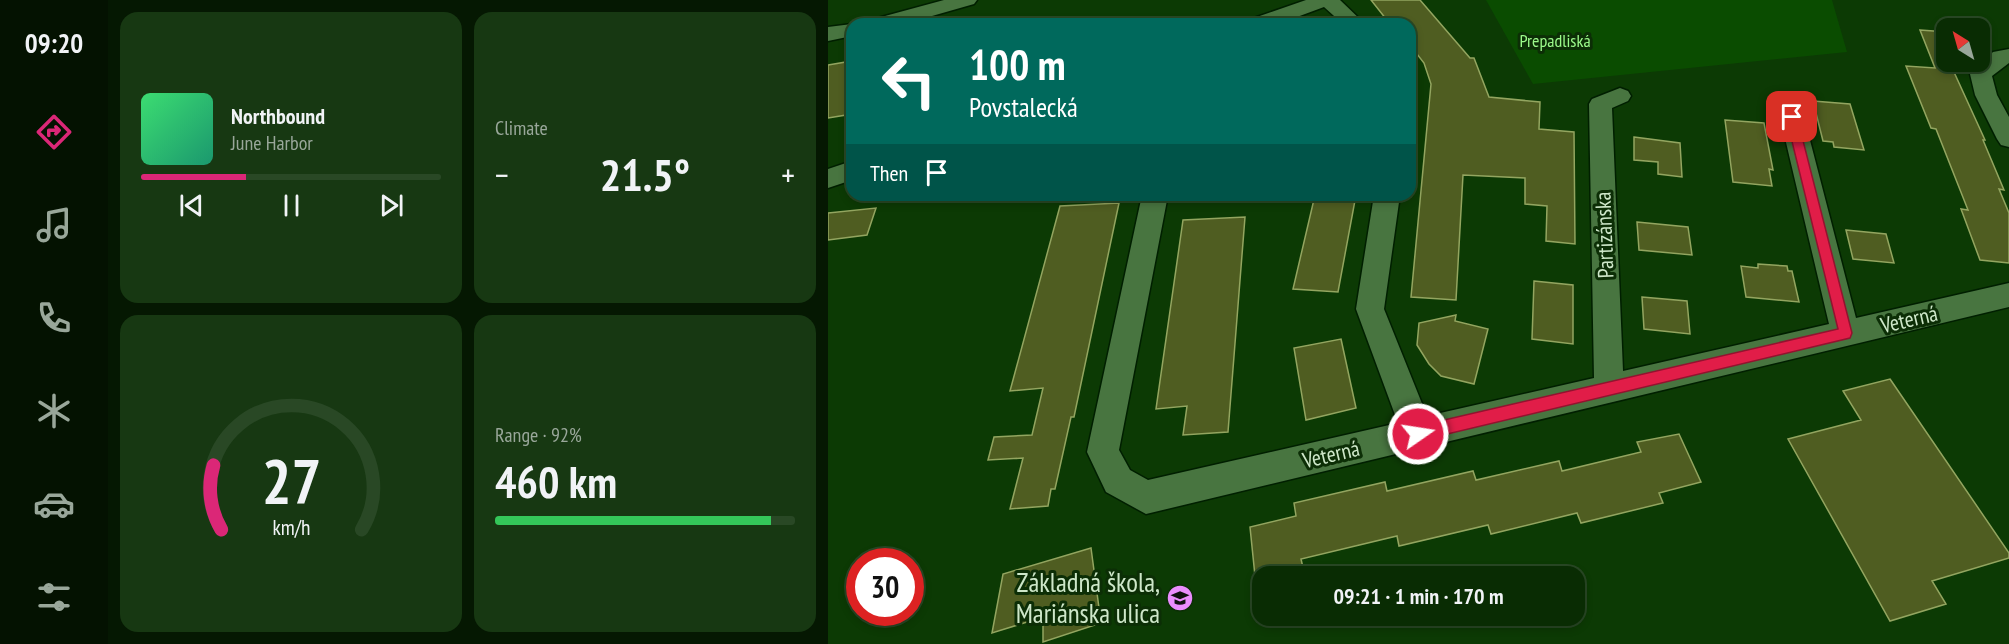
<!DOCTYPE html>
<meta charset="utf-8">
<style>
body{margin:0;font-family:"PT Sans Narrow",sans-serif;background:#173812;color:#f1f3f6;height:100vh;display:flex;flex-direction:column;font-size:22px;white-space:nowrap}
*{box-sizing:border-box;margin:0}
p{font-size:20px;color:#99a79a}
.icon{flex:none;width:33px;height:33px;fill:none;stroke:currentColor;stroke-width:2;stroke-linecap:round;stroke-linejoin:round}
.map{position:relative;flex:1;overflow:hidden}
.side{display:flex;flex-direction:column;gap:12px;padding:12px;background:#051802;width:720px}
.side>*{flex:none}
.guide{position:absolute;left:18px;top:18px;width:570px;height:183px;border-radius:18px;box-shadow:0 3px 9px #0003,0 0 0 2px #294825;background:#00695c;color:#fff;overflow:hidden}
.needle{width:39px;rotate:323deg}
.controls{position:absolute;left:1108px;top:18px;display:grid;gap:12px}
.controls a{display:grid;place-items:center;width:54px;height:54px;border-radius:12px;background:#092c03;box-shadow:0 3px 9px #0003,0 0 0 2px #294825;font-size:30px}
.speed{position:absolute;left:18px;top:548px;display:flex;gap:12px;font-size:30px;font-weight:700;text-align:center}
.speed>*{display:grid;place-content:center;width:78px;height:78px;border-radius:50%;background:#092c03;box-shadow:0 3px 9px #0003,0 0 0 2px #294825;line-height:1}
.speed .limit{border:9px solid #d22;background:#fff;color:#111}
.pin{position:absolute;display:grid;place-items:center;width:51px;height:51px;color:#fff;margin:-26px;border-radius:12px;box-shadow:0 3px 9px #0006}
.me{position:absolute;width:66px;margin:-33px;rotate:77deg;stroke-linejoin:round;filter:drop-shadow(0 0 4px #0008)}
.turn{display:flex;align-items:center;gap:21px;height:126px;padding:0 24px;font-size:27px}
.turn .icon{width:78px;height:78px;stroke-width:2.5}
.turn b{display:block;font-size:42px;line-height:51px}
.then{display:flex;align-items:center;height:57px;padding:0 24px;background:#0003;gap:12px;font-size:22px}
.big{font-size:45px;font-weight:800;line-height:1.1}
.side .card{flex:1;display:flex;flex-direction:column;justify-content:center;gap:9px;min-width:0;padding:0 21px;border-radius:18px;background:#173812}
.side .dial{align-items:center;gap:0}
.dial svg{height:156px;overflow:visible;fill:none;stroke:#294825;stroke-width:7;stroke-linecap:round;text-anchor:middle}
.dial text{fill:#f1f3f6;stroke:none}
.song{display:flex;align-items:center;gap:18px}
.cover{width:72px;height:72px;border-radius:9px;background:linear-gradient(135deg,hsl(140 70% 55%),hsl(160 70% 35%))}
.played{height:6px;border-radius:3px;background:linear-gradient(90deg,#db2777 35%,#294825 35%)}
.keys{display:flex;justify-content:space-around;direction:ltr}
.heat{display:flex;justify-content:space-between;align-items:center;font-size:33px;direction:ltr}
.charge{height:9px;border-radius:4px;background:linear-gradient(90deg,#34c759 92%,#294825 0)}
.side .tiles{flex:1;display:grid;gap:12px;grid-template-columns:repeat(2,1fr)}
.trip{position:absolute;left:424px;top:566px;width:333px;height:60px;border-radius:18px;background:#092c03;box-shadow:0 3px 9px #0003,0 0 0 2px #294825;font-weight:800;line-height:60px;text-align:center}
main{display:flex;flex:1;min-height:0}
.tabs{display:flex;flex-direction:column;width:108px;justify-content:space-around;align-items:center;background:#041201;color:#99a79a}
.tabs .icon{width:42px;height:42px}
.tabs .active{color:#db2777}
.tabs b{font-size:27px;color:#f1f3f6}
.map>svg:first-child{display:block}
.green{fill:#0a4c00}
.building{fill:#4f5d21;stroke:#93a560;stroke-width:1.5}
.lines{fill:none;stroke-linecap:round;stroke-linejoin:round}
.minor-casing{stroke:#001f00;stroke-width:3}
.minor{fill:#487540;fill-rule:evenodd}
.route{fill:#e11d48;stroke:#92132f;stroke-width:1.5}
.labels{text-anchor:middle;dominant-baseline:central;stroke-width:6;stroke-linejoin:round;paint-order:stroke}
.far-park-label{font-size:18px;fill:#9bf98a;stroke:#0c2e06}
.street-label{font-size:22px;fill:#cee7c9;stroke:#0c2e06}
.near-poi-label{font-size:27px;fill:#cee7c9;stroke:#0c2e06;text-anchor:end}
</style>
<main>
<nav class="tabs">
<b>09:20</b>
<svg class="icon active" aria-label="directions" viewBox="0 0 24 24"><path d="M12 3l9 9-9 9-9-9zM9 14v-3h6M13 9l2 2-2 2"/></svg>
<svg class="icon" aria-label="music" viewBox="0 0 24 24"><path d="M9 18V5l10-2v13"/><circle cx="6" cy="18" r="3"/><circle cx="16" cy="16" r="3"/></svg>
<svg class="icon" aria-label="phone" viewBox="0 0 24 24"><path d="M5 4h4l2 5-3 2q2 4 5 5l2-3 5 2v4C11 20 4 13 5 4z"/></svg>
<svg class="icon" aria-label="climate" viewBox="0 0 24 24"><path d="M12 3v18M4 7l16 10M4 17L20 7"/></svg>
<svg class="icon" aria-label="car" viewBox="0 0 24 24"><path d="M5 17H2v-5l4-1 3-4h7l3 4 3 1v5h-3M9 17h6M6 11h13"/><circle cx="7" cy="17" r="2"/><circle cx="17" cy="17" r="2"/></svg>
<svg class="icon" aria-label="filters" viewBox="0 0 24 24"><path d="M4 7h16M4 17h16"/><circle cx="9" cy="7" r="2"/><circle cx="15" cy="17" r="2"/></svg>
</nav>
<section class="side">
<div class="tiles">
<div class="card">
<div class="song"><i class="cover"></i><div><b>Northbound</b><p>June Harbor</p></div></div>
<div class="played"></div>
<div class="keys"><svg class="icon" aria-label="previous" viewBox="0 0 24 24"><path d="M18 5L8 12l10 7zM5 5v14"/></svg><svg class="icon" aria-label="pause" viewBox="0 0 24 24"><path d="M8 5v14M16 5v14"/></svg><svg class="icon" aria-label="next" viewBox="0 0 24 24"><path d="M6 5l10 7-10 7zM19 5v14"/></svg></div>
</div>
<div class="card"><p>Climate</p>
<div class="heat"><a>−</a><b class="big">21.5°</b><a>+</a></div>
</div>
<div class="card dial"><svg viewBox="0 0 100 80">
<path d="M14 69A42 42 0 1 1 86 69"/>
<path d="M14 69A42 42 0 0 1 10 36" stroke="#db2777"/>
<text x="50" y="56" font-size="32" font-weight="700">27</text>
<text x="50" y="72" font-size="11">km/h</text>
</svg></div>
<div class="card"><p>Range · 92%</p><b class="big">460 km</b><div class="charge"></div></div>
</div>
</section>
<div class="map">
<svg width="1181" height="644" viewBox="0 0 1181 644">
<rect width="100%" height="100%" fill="#0c3a04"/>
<!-- green -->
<path class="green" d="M658 0H1004L1019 52 705 84Z"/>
<!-- building -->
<path class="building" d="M543 0H592L642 58H646L661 97 712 102 711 129 746 132 747 244 718 241 719 206 697 204V178L635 175 628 300 583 297 603 84 596 63 582 45V24H562Z
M1092 30 1119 32V69L1125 70 1157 140H1155L1176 190 1171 189 1181 213V263L1152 260 1133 209 1140 210 1108 129 1103 128 1078 66 1107 68Z
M24 61V114L0 118V65Z
M985 101 1022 104 1036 150 1006 147 1005 142 995 141Z
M897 120 936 123 945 170 941 169 944 186 905 182Z
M806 137 852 143 854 177 830 174V162L806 160Z
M487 195H528L510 292 465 289Z
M291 203 246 417H243L227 489H223L220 506 182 509 195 458 160 460 166 437 204 435 215 388 182 391 232 206Z
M48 208 39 235 0 240V213Z
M417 217 400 432 355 435 359 406 328 409 355 220Z
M809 222 860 227 864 255 811 250Z
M1018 230 1058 234 1066 263 1025 259Z
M930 264 959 266 960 271H964L971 302 918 297 913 266 930 268Z
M706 281 745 285V344L704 339Z
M814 297 859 301 862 334 816 329Z
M628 315 627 321 660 329 646 384 613 376 601 364 589 345 591 323Z
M513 339 528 408 478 420 466 348Z
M1062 379 1181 553V558L1104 581 1118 604 1062 621 960 439 1033 420 1015 391Z
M851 434 873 482 831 493 835 503 753 523 749 513 663 534 660 525 571 546 569 536 473 559 476 572 462 576H427L422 527 468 516 466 503 557 482 559 491 645 471 648 480 731 461 734 471 813 452 809 442Z
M263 548 273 623 215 642V617L164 633 175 574Z"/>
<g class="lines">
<defs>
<path id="minor" d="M116 0H149L146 4 76 24H43L46 19Z
M478 0H512L537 24H515L496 7 450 24H420L423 19Z
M24 24V36L0 41V27L24 24H26Z
M1181 49V63L1164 76 1169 95 1181 117V147L1173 145 1169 139 1147 95 1142 74 1165 52Z
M792 88 800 91 803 96 800 101 784 108 795 371 1001 324 952 117 956 111 964 109 972 111 976 117 1028 318 1181 283V307L318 514 278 492 259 452 314 195H340L291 450 302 470 320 480 570 423 528 309 546 195H572L556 309 599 416 766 378 761 104 764 99Z
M24 161V180L0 188V169Z"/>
</defs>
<!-- minor casing -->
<use href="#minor" class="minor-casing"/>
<!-- minor -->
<use href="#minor" class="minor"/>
</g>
<!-- route -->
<path class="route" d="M964 113 969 117 1024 333 1022 338 590 441 584 439 582 434 584 428 590 426 1010 329 958 117Z"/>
<!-- icons -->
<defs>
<symbol id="school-disc" viewBox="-11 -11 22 22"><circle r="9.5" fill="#ea8dfd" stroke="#0c2e06"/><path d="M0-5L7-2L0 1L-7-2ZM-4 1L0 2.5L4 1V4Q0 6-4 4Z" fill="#111"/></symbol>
</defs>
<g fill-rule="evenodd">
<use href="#school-disc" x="337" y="583" width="30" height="30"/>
</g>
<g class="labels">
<!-- far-park labels -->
<g class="far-park-label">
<text x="727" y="40">Prepadliská</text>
</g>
<!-- street labels -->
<g class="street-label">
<text transform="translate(776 235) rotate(-92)">Partizánska</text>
<text transform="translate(1081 319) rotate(-13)">Veterná</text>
<text transform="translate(503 454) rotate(-13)">Veterná</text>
</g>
<!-- near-poi labels -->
<g class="near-poi-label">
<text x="332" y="582">Základná škola,<tspan x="332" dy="31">Mariánska ulica</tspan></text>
</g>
</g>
</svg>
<div class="controls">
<a><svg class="needle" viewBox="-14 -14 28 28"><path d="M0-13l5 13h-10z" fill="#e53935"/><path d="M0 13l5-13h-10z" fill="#99a79a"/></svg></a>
</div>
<div class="speed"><div class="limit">30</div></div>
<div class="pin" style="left:964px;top:117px;background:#d93025"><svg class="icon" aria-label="arrive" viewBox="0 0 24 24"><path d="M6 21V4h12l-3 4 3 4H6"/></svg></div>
<svg class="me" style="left:590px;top:434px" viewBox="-20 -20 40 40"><circle r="17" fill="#e11d48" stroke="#fff" stroke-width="3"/><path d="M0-11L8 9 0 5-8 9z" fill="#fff"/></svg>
<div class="trip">09:21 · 1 min · 170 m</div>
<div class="guide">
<div class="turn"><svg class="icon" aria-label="left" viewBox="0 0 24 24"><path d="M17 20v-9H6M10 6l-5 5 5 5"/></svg><div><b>100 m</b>Povstalecká</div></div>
<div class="then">Then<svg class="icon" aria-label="arrive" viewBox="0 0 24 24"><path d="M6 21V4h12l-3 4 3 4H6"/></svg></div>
</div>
</div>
</main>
